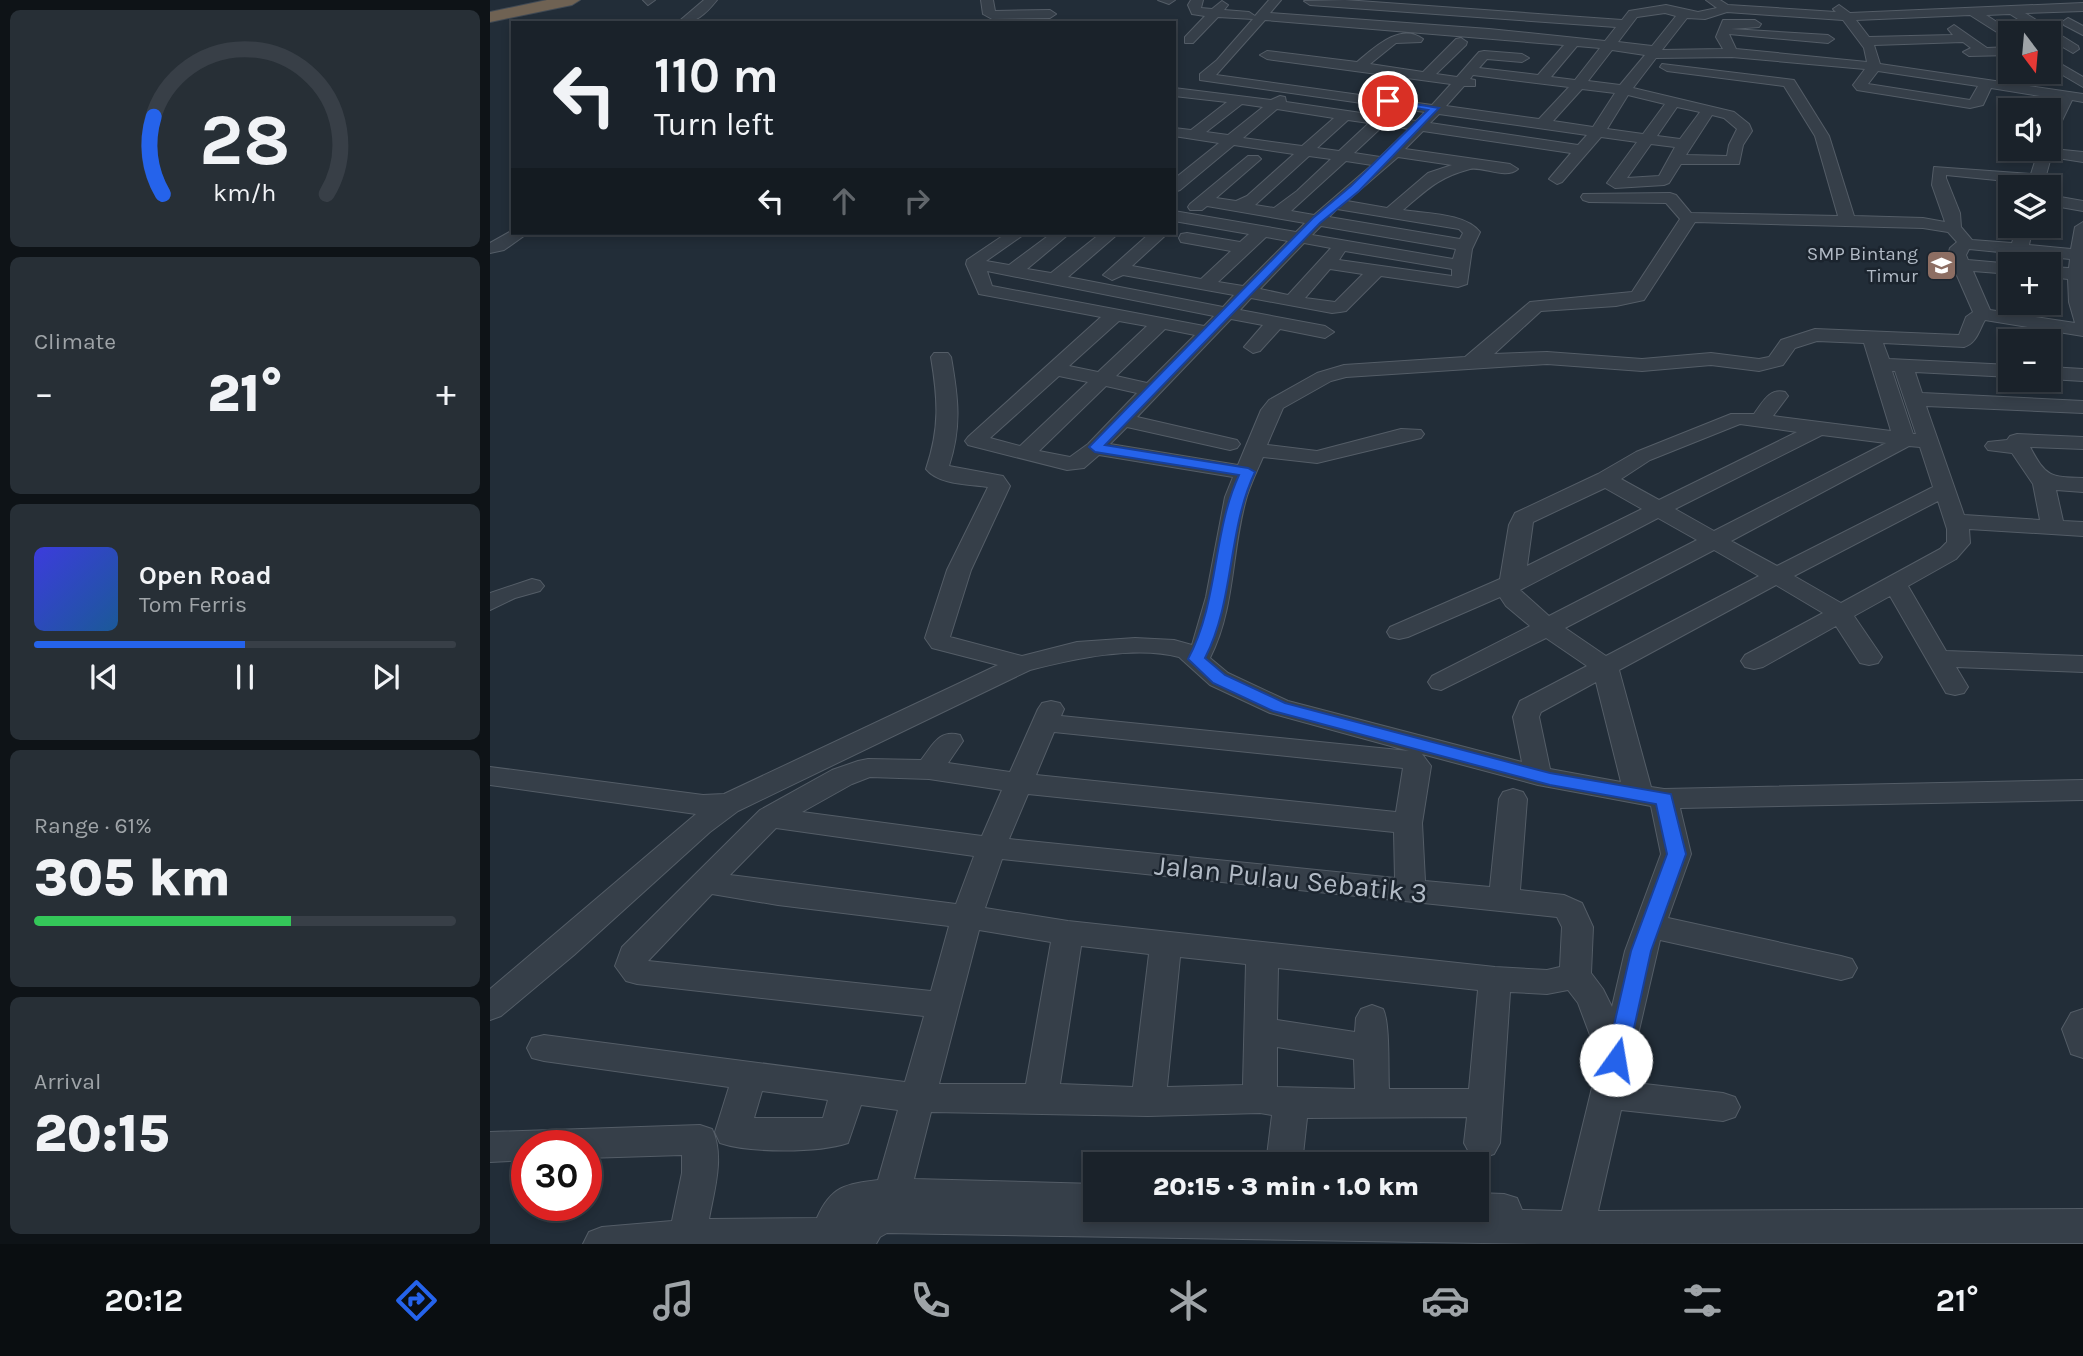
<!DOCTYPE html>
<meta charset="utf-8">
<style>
body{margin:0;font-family:Karla,sans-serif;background:#272f36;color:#f1f3f6;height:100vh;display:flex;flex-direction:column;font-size:26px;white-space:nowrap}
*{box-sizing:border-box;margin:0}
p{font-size:23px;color:#9fa4a8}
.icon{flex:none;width:38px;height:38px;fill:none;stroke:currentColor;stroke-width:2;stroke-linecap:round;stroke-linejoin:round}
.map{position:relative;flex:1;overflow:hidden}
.side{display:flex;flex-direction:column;gap:10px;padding:10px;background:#0e1317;width:490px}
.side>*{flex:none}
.top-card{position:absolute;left:21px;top:21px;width:665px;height:214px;border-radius:0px;box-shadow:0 4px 10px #0003,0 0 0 2px #383f47;background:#1a222a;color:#f1f3f6;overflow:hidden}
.needle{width:46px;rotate:164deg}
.controls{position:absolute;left:1508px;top:21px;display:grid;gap:14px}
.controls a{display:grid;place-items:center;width:63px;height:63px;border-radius:0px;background:#1a222a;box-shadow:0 4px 10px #0003,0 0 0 2px #383f47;font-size:35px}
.speed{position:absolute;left:21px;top:1130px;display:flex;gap:14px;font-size:35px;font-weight:700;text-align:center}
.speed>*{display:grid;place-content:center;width:91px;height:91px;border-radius:50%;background:#1a222a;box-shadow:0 4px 10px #0003,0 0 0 2px #383f47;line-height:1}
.speed .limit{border:10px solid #d22;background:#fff;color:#111}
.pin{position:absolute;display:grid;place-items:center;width:60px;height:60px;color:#fff;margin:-30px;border:4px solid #fff;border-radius:50%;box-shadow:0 2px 7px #0007}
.me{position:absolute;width:77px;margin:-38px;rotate:13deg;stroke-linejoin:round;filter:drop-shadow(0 0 5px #0008)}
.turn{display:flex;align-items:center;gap:24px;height:147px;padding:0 28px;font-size:32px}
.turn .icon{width:91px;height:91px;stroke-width:2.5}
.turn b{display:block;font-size:49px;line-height:60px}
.lanes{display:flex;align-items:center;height:66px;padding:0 28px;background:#0003;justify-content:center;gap:35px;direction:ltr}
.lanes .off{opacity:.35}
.big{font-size:52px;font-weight:800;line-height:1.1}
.side .tile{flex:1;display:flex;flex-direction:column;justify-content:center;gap:10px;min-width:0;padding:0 24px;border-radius:10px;background:#272f36}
.side .dial{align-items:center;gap:0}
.dial svg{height:182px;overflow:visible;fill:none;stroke:#383f47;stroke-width:7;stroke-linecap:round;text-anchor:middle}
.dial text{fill:#f1f3f6;stroke:none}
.song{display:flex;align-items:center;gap:21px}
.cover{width:84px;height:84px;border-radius:10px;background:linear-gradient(135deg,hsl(240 70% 55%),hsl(210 70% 35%))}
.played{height:7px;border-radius:4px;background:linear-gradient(90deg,#2563eb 50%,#383f47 50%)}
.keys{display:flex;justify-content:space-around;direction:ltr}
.heat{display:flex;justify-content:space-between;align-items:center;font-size:38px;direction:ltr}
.charge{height:10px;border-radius:5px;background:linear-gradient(90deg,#34c759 61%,#383f47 0)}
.trip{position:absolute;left:593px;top:1152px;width:406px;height:70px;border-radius:0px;background:#1a222a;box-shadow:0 4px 10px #0003,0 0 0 2px #383f47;font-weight:800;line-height:70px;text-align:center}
.tab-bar{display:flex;height:112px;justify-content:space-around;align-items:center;background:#0a0e11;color:#9fa4a8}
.tab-bar .icon{width:49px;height:49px}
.tab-bar .active{color:#2563eb}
.tab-bar b{font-size:32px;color:#f1f3f6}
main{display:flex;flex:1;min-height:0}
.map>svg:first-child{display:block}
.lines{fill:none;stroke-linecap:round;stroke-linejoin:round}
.minor-casing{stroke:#545d67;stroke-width:2}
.highway-casing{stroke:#414a54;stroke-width:2}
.minor{fill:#363f49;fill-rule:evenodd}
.highway{fill:#6f6253;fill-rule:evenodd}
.route{fill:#2563eb;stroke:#184099;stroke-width:2}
.labels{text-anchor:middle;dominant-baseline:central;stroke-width:5;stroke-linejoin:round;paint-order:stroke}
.far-poi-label{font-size:19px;fill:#b1bac5;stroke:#1b242e;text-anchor:end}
.near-street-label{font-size:28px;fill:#b1bac5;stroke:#1b242e}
</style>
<main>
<section class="side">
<div class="tile dial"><svg viewBox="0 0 100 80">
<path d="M14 69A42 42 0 1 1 86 69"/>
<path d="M14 69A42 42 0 0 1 10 35" stroke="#2563eb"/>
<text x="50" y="56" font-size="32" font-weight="700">28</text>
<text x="50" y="72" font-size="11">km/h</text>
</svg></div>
<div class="tile"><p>Climate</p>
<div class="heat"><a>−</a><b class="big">21°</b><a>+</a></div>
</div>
<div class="tile">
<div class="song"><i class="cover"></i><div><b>Open Road</b><p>Tom Ferris</p></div></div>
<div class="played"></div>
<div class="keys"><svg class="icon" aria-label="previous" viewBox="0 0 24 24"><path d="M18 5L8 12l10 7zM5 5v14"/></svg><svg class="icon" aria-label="pause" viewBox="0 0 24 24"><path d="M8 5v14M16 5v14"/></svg><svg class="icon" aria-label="next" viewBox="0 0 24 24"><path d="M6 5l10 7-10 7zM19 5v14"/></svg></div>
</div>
<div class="tile"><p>Range · 61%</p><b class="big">305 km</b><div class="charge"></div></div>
<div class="tile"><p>Arrival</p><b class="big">20:15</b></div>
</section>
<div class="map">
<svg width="1593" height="1244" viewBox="0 0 1593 1244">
<rect width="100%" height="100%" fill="#222d38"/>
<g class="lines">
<defs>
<path id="minor" d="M153 0H165L158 5Z
M214 0H227C215 15 206 23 187 23Z
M491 0H503L505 11 560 10 566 14 560 18 502 19 493 14Z
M668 0H685L679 4Z
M701 0H713L711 8 722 9 732 1 738 5 734 10 759 12 765 16 779 0H791L780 13 999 29 1115 41 1126 27 820 5 814 1 855 0 1132 20 1139 11 1176 5 1208 12 1227 8 1216 0H1230L1238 5 1346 12 1343 9 1349 5 1360 13 1593 3V11L1535 13 1588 46 1589 49 1583 53 1559 39V33H1550L1520 14 1496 15 1524 33H1521V41L1480 15 1366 20 1379 37 1463 35 1458 29 1464 25 1497 48 1521 47V55L1479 56 1473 52 1481 48 1473 42 1384 45 1390 64 1593 94V102L1582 100 1566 133 1559 137V118L1569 99 1501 88 1493 105 1480 108 1367 90 1363 85 1375 69 1242 57 1166 58 1143 88 1244 112 1259 124 1262 131 1253 145 1249 164H1191L1179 183 1174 185 1125 188 1117 183 1147 142 1111 137 1072 182 1067 184 1059 179 1081 153 933 131 915 149 1020 164 1028 169C1016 180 993 166 980 169 947 178 938 189 913 210 937 214 975 213 990 232L982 249 977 284 968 287 891 276 856 311 850 312 842 313 761 298 750 310 835 326 844 332 835 338 790 329 770 351 763 353 754 347 773 325 741 319 647 417 747 440 750 444 747 448 740 450 637 427 620 444 748 465 771 410 779 400 827 373 854 365 975 357 1040 302 1142 292 1190 219 1176 203 1099 202 1093 200 1091 197 1093 194 1180 193 1186 195 1201 213 1348 216 1325 136 1294 86 1177 71 1170 67 1172 64 1304 80 1339 136 1364 216 1433 218 1455 222 1442 185 1444 167 1541 174 1549 149H1559V145L1563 149 1593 152V162L1561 157 1555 179 1547 184 1456 175V178L1470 213 1471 227 1482 240 1522 243 1527 226H1543L1539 245 1581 249 1585 227 1593 222V336L1495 320C1489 330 1487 343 1474 347L1393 343 1399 359 1521 365V377L1425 372 1432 393 1593 401V413L1436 406 1474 515 1550 520 1543 484 1522 453 1498 450 1495 446 1498 442 1517 440 1520 436 1527 434 1593 437V449L1540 447C1556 477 1560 477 1593 478V492L1566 490 1573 521 1593 522V536L1479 529 1480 543 1466 559 1418 586 1456 651 1593 656V672L1466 667 1478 687 1474 693 1465 695 1456 693 1400 596 1364 616 1392 657 1388 663 1379 665 1370 663 1346 626 1273 667 1264 669 1255 667 1251 661 1255 655 1333 613 1286 585 1129 670 1161 787 1174 789 1593 780V800L1190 808 1201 854 1178 918 1351 956 1362 959 1367 968 1362 977 1351 980 1170 940 1137 1082 1233 1093 1245 1097 1250 1107 1245 1117 1233 1121 1131 1110 1108 1211 1593 1209V1243L1053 1244 397 1233 390 1237 386 1244H93L99 1232 112 1227 182 1221 192 1173V1155L96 1158V1146H37V1160L0 1162V1132L210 1125 222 1129C235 1156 224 1191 219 1219L327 1218C341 1186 356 1184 388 1180L408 1110 371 1105 358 1143C329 1153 259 1153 230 1143L225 1132 239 1087 54 1061 42 1058 37 1048 42 1038 54 1035 415 1082 434 1016 147 984 136 981 125 966 132 947 270 810 342 770 368 761 378 759 431 760C443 745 449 729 470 735L473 741 458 763 520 772 548 709 552 703 561 701 570 703 574 709 571 716 919 751 780 713 720 685 689 657C645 645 583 659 540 670L248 811 220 832 84 955 11 1016 0 1020V989L206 814 0 785V767L213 795 234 794 508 665 442 648 435 638 457 570 498 487C479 484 449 485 436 469 450 428 448 399 441 357L444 353H458L461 357C468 397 472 426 459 466L513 476 520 486 481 570 460 637 532 656 587 642 645 638 684 640 702 645 716 597 735 497 743 477 609 455 594 468 577 470 478 445 475 441 478 437 611 317 489 294 476 264 477 260 517 233H536L496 261 519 265 562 233H580L537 269 561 273 611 233H629L578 277 733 307 744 295 633 275 622 280 613 275 660 233H678L642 266 711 279 741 251 691 242 689 238 691 234 697 233 750 242 759 234 684 221V211L806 232 815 223 717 206 712 210H700L698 207 700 204 758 156H768L771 159 726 198 746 201 757 196 804 154 744 145 690 190 684 192V179L729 143 684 136V128L701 130 737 102 684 96V88L781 100 790 96 795 97 796 102 926 121 935 112 710 80V74L727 60 763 19 728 17 703 43H695V37L715 16 702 14 698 5ZM1237 12 1353 20 1374 48 1377 62 1246 49 1239 34 1338 43 1344 39 1338 35 1241 29 1269 27 1271 24 1265 20H1233L1226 37 1233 49 1172 50 1197 18 1215 19ZM1175 13 1186 16 1162 46 1128 42 1147 17ZM775 20 1074 45 1048 75 989 68 997 59 1032 62 1039 58 1032 54 994 51 989 52 967 77 946 74 976 45 977 42 971 38 966 39 933 72 880 64 906 43 931 42 933 39C910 22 884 48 867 62L777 51 770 55 777 59 961 84 942 105 726 75ZM1087 46 1110 48 1085 80 1061 77ZM1122 50 1155 55 1130 85 1098 81ZM1388 71 1488 86 1480 100 1378 84ZM983 75 1079 87 1049 119 956 106 974 86H985V80L980 79ZM1092 89 1125 93 1103 127 1063 121ZM1138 95 1175 104 1153 134 1117 129ZM752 104 773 107 738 135 716 132ZM1187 107 1210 112 1190 139 1167 136ZM787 109 844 118 812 146 753 138ZM949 114 1097 135 1088 145 940 123ZM1222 115 1234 118 1247 129 1239 145 1237 156 1196 155ZM858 120 879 123 849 151 827 148ZM894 125 919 129 890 157 864 153ZM1161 144 1185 147 1169 176 1137 178ZM819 156 841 159 807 191 784 208 765 205ZM908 157 962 165 938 173 897 208 857 201ZM856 161 882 165 824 215 801 211ZM847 209 969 229 973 233 970 239 839 217ZM1205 222 1433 228 1458 232 1467 242 1460 248 1458 255 1483 312 1476 317 1469 335 1325 329 1291 340 1279 357 1269 359 1221 353 1152 359 1057 352 1004 354 1051 311 1126 306 1154 300ZM831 226 966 249 963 259 822 235ZM776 237 798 241 753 286 728 282ZM814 243 841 248 798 295 770 289ZM1479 249 1580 259 1579 268 1559 267V277L1578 279 1579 302 1585 323 1500 310 1483 271 1521 274 1523 264 1478 260 1476 255ZM855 251 962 269V276L849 260ZM840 269 873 274 845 302 815 298ZM497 271 724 316 714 326 502 286ZM629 321 657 326 608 372 579 366ZM675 329 705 335 657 383 626 376ZM1327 341 1374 343 1401 431 1283 416 1298 396 1295 392C1279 388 1273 402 1264 414H1241L1146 452 1108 474 1025 513 1019 525 1010 579 900 627 897 632 900 637 909 639 918 637 1010 597 1016 606 1040 626 942 676 938 682 942 688 951 690 1056 638 1097 666 1030 701 1023 717 1032 762 798 701 738 673 720 658C746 607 741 549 757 496 762 481 767 471 773 457L827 463 931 438 934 434 931 430 911 429 827 451 777 445 793 408 841 381 856 377 1057 364 1152 371 1221 365 1269 371 1293 365 1305 348ZM1402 371H1405L1426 434H1423ZM569 376 598 382 530 446 500 438ZM616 386 647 393 598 444 580 457 549 451ZM1250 424 1307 432 1169 500 1131 479 1160 460ZM1332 435 1396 443 1224 531 1185 509ZM1419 446 1430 447 1443 487 1287 566 1241 541ZM1115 488 1152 509 1037 566 1043 522ZM1448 501 1457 529V542L1450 549 1351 603 1304 576ZM1168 518 1207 540 1059 616 1030 590ZM1224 550 1269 576 1116 656 1075 628ZM1106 682 1131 782 1060 769 1049 717 1051 712ZM564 732 913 768 906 812 546 775ZM932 754 1048 785 1161 806 1171 854 1135 951 1122 1007 1113 989 1101 973 1103 927 1092 903 1074 895 1030 890 1037 799 1033 792 1023 789 1013 792 1009 799 1000 887 935 881 932 823 941 766ZM380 777 439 779 512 790 492 836 312 812 362 784ZM538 794 904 832 905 878 519 839ZM286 828 484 856 466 904 240 875ZM512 859 1067 917 1072 927 1070 967 1057 970 1005 967 578 921 495 908ZM222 894 288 905 459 926 441 991 158 961ZM489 930 561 942 536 1084H449ZM591 946 659 954 643 1087 570 1084ZM690 957 756 964 753 1085 677 1087ZM788 968 988 990 979 1089H899C898 1070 900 1022 893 1009L882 1005 871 1009 866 1018 865 1032 787 1020ZM1078 990 1088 1003 1109 1059 1072 1211 1032 1210 1027 1198 1014 1194 987 1193V1209H606V1184L424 1179 441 1112 658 1116 770 1113 782 1115 776 1164H812L817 1118 977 1117 974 1143 980 1154 992 1158 1004 1154 1010 1143 1020 992 1057 994ZM787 1047 864 1059 865 1089 787 1087ZM272 1091 338 1100 333 1118H264Z
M1578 18 1593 26V35L1574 25 1572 22Z
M1559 57 1593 77V87L1559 67Z
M1521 113V130L1514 126V117Z
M1559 195 1593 201V211L1559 205Z
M23 230V233H38L14 250 0 253V243Z
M1559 367 1593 369V381L1559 379Z
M42 579 50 581 54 586 50 591 25 598 0 610V593Z
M1593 1009V1058L1581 1054 1572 1029 1581 1013Z"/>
<path id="highway" d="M57 0H90L82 5 0 22V12Z"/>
</defs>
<!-- minor casing -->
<use href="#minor" class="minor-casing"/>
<!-- highway casing -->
<use href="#highway" class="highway-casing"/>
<!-- minor -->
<use href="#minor" class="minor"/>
<!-- highway -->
<use href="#highway" class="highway"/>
</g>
<!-- route -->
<path class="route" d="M894 99 949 108 869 191 830 223 615 445 758 468 765 472C737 531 745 600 715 658L735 675 795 703 1060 773 1181 794 1196 854 1161 951 1137 1060 1134 1066 1126 1069 1119 1066 1116 1060 1141 951 1177 854 1166 804 1060 785 783 711 723 683 698 659C729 602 722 533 749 475L605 452 599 447 823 218 861 186 938 110 898 104 893 101Z"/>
<!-- icons -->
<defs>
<symbol id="school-square" viewBox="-11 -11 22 22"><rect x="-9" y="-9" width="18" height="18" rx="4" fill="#8d6e63" stroke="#1b242e"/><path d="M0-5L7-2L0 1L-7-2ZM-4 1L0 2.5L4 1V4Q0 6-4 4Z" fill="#fff"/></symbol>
</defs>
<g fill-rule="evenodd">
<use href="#school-square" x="1434" y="248" width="35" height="35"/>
</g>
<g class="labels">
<!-- far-poi labels -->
<g class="far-poi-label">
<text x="1428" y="254">SMP Bintang<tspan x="1428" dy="22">Timur</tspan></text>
</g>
<!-- near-street labels -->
<g class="near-street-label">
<text transform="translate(801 879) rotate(6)">Jalan Pulau Sebatik 3</text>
</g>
</g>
</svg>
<div class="controls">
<a><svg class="needle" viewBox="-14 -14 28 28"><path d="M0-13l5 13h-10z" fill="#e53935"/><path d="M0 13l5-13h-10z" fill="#9fa4a8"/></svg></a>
<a><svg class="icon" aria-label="sound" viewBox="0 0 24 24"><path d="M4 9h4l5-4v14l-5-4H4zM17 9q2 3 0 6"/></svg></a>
<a><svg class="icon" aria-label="layers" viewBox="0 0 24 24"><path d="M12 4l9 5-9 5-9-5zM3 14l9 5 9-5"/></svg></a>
<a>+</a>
<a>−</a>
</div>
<div class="speed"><div class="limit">30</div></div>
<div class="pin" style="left:898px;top:101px;background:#d93025"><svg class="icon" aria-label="arrive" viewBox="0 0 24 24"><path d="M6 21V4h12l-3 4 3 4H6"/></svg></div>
<svg class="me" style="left:1126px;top:1060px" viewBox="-20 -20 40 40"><circle r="19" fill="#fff"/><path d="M0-13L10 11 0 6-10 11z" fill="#2563eb"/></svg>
<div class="trip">20:15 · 3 min · 1.0 km</div>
<div class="top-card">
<div class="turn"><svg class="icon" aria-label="left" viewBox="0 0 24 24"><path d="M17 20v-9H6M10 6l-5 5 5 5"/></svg><div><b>110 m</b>Turn left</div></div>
<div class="lanes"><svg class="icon" aria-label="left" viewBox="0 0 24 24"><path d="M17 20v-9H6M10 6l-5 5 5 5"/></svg><svg class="icon off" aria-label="ahead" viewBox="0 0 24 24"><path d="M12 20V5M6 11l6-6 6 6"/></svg><svg class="icon off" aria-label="right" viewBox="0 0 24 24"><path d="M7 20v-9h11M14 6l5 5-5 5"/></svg></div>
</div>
</div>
</main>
<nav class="tab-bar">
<b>20:12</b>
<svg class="icon active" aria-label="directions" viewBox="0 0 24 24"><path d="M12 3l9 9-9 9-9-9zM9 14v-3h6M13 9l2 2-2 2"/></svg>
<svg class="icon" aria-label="music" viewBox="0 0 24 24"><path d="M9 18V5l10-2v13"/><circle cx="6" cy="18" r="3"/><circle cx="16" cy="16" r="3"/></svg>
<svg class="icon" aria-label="phone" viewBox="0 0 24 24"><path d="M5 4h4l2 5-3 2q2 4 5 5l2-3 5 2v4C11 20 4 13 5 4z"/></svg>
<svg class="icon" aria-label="climate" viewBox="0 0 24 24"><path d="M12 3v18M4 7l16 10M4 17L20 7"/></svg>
<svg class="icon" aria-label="car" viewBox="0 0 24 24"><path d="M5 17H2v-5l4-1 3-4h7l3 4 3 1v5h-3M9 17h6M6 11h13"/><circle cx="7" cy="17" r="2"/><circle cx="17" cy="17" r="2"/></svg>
<svg class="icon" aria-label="filters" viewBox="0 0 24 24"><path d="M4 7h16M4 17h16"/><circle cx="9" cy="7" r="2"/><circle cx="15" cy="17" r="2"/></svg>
<b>21°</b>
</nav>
